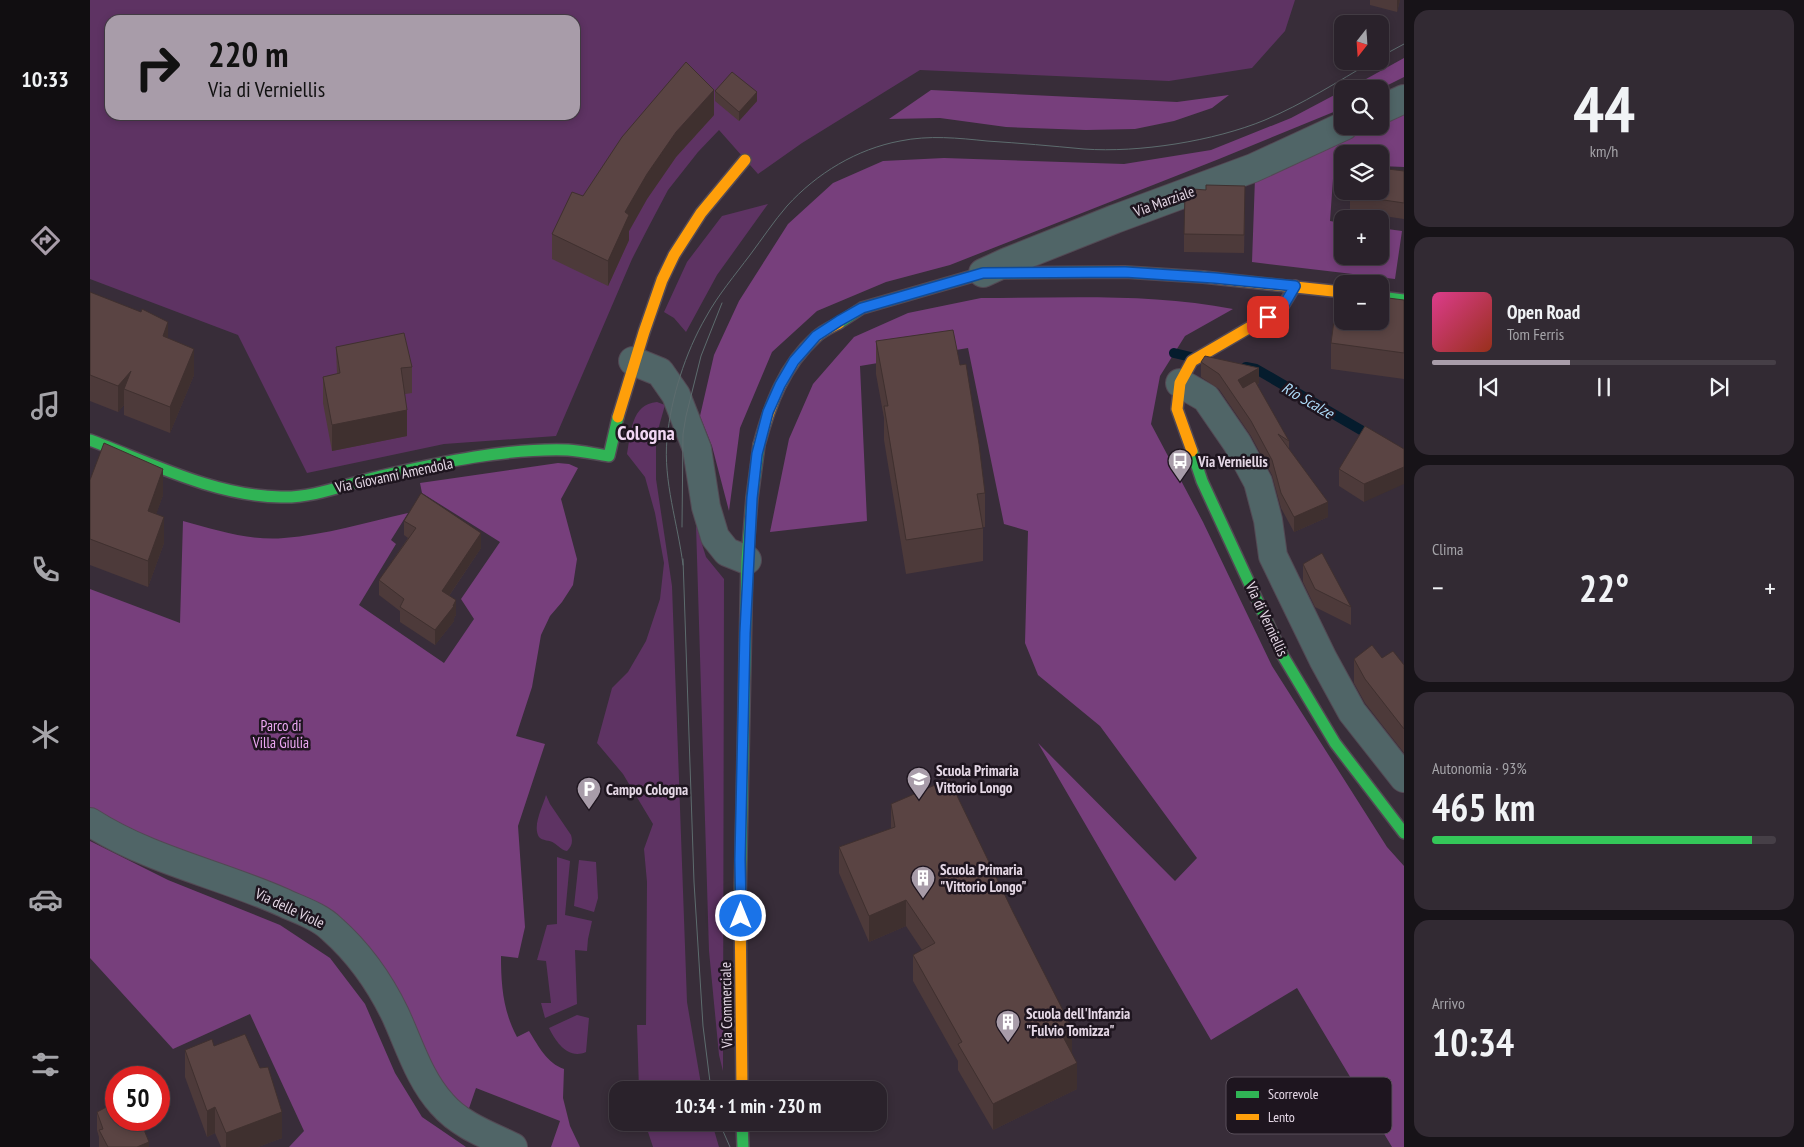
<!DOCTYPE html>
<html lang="it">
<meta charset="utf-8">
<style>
body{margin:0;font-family:"PT Sans Narrow",sans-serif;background:#322a33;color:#f1f3f6;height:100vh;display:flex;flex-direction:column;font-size:19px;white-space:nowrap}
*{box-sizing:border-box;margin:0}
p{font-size:16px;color:#a5a4a9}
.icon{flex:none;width:28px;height:28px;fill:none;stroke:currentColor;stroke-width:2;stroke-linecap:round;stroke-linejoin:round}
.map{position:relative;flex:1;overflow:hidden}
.details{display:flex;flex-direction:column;gap:10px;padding:10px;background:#171318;width:400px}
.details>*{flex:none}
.hud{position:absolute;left:15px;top:15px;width:475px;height:105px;border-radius:15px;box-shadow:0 2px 8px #0003,0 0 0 1px #463f47;background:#a89ca9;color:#111;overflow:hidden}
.needle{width:32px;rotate:197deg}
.fabs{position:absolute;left:1244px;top:15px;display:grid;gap:10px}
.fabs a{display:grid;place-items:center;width:55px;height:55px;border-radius:10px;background:#2a222b;box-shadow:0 2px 8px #0003,0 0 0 1px #463f47;font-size:25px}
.speed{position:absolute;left:15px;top:1066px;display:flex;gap:10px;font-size:25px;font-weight:700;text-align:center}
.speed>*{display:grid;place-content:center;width:65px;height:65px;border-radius:50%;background:#2a222b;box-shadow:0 2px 8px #0003,0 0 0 1px #463f47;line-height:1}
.speed .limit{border:8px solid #d22;background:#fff;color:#111}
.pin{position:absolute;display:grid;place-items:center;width:42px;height:42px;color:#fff;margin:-21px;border-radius:10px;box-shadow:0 2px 8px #0006}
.me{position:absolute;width:55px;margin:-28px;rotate:0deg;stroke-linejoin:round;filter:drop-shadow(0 0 4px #0008)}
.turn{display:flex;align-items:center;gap:18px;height:105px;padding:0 20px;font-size:22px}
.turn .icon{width:65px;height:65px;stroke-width:2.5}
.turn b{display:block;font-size:35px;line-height:42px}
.big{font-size:38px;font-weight:800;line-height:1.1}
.details .widget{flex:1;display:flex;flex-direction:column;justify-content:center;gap:8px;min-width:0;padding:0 18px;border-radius:15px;background:#322a33}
.details .dial{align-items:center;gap:0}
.dial b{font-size:65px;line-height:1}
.song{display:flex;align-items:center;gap:15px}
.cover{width:60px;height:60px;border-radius:8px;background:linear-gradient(135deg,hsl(330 70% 55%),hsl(10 70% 35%))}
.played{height:5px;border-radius:2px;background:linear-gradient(90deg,#a89ca9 40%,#463f47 40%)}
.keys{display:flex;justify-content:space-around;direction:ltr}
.heat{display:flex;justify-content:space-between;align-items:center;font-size:28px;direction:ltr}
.charge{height:8px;border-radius:4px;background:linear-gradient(90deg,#34c759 93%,#463f47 0)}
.trip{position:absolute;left:519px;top:1081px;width:278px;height:50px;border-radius:15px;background:#2a222b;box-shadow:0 2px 8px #0003,0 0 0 1px #463f47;font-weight:800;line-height:50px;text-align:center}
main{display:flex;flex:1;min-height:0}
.dock{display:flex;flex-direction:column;width:90px;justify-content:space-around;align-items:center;background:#110e11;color:#a5a4a9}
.dock .icon{width:35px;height:35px}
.dock .active{color:#a89ca9}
.dock b{font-size:22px;color:#f1f3f6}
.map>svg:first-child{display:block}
.green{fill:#5e3363;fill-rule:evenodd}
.forest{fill:#773f7c}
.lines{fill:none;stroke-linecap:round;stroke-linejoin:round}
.stream{stroke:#051c2d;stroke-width:10}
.street-casing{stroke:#534954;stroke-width:30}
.fast-casing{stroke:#534954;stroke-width:14}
.slow-casing{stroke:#534954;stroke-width:14}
.street{stroke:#506567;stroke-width:28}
.fast{stroke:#30b455;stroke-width:11}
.slow{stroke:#ff9f0a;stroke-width:11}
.tram{stroke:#5d6c6e;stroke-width:1}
.wall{fill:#4d3a3a}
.shaded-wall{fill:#3f302f}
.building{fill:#5a4443;stroke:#3f302f}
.route-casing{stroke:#114b97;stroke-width:12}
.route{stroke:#1a73e8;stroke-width:9}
.labels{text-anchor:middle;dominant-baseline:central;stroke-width:5;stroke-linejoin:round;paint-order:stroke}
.street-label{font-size:15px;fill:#e4d7e5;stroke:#1e151f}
.poi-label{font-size:15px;font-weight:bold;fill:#e4d7e5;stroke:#1e151f;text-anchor:start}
.park-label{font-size:15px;fill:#eea9f4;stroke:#1e151f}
.water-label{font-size:16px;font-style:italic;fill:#aedbf9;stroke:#1e151f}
.district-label{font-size:20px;font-weight:bold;fill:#f1d7f3;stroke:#1e151f}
.key{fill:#1e151f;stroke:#594f5a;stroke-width:1}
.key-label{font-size:14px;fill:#e4d7e5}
</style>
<main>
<nav class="dock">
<b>10:33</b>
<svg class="icon active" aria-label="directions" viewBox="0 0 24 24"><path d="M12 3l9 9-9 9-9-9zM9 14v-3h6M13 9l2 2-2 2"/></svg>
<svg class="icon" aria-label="music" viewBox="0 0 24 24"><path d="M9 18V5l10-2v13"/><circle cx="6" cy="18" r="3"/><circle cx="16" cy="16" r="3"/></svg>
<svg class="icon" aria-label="phone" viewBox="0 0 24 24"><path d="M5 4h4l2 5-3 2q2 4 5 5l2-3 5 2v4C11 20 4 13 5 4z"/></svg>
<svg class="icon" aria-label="climate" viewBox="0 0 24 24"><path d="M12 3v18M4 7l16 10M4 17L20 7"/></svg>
<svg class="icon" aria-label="car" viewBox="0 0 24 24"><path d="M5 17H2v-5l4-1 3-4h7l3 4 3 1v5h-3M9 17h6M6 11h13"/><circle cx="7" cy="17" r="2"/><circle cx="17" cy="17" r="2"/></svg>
<svg class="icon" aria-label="filters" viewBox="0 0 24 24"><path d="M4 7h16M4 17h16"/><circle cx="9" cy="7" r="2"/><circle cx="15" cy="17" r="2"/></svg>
</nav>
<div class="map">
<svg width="1314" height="1147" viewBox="0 0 1314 1147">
<rect width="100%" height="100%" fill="#382d39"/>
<!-- green -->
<path class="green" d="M0 0H1205L1195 31 1162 68 1079 81 830 70 712 143 668 174 629 130 608 152 578 190 559 226 542 259 466 436 354 444 217 473 148 335 0 279ZM20 20H485V115H20Z
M678 204 627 275 596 332 584 318 574 312 597 262 632 216Z
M567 402 575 405 566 437V479L582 586 597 1002 612 1090H549L547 1025H556L557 882 554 849 563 824 533 774 507 743 522 688 538 672 556 641 570 599 574 563 565 513 555 477 537 454C541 433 541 404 567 402Z
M606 525 616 557 634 579 633 1071 629 1055 619 951Z
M456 795 460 804 481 835C483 842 482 846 477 851 471 850 469 846 464 843 460 840 452 841 449 837 442 826 453 806 456 795Z
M467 857 480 861 475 915 502 921 498 939 497 951 485 950 487 1004 455 1018 451 1003H461L456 961 447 960 457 925 467 924Z
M489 860 506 862 508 898 504 912 484 906Z
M487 1015 499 1018 496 1052C478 1060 466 1042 459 1028Z
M555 1123H622L629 1147H563Z"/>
<!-- forest -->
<path class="forest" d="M1314 58V77L1290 89H1258Z
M841 90 1087 102 1139 95 1122 108 1084 121 1045 129 996 130 916 127 850 118 799 119Z
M1252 91V108L1246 111 1129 159 860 265 796 282 727 311 682 352 650 428 639 511 622 446 610 416 624 355 649 301 698 224 743 183 793 161 854 158 1034 164 1121 150 1201 118Z
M1314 113V167L1290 166V154H1252V165H1244L1240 221 1252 223V256H1290V228L1312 231 1305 279 1162 262 1165 178 1278 128 1290 126V123Z
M891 298C975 298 1061 293 1143 309L1095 336 1070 376 1061 424 1113 522 1182 666 1297 847 1314 866V1147H1302L1207 988 1121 1040 948 743 1085 881 1107 858 1010 726 948 675 935 643 938 531 914 524 878 348 770 366 777 521 680 532 699 439 723 384 764 337 818 313Z
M468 463 479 464 488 468 471 499 487 559 483 585 472 602 460 616 451 635 442 687 426 736 455 744 428 826 435 927 428 958 411 956C411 985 413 1011 427 1037L439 1031C449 1047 457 1063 474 1069L473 1098 480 1126 490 1147H461L470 1121 386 1088 376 1117 359 1104 274 950 132 871 0 812V589L90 623 93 521C126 530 160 541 194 538 235 535 278 522 318 513L301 540 306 544 269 605 354 663 384 619 371 599 410 542 332 493 330 483Z
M0 841 78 880 190 925 240 958 275 1004 305 1073 332 1117 376 1147H199L214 1131 160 1014 83 1049 0 958Z"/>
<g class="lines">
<!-- stream -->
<path class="stream" d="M1084 353 1101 357
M1156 367 1166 369 1283 437"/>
<defs>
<path id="street" d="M1290 110 1314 99
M893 273 917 262 1025 219 1163 168 1254 126
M543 361 570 372 586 395 607 449 616 507 625 537 637 552 657 560
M1090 383 1116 398 1147 443 1168 482 1178 520 1183 556 1233 659 1262 712 1314 778
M0 822C59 860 129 874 192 902 209 910 229 916 242 929 268 952 290 983 305 1014 319 1044 329 1079 352 1104 370 1125 398 1135 423 1147"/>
<path id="fast" d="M1290 297 1314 300
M749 323 772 308 893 273 1035 272 1113 277
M0 440C61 463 125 496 191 497 224 498 256 484 287 477 349 463 414 448 478 450 492 451 505 454 519 456L528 417
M1102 451 1112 481 1193 656 1245 743 1314 833
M650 902 657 560 662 498 669 445
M652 1122 653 1147"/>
<path id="slow" d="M1113 277 1252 292
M528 417 554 332 572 280 584 255 611 213 655 160
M669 445C680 404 694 366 726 337 732 331 741 327 749 323
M1102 451 1087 409 1090 383 1102 361 1191 309 1205 286
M650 902 652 1090"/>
</defs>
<!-- street casing -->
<use href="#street" class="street-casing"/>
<!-- fast casing -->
<use href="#fast" class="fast-casing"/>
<!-- slow casing -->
<use href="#slow" class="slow-casing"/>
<!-- street -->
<use href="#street" class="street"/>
<!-- fast -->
<use href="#fast" class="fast"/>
<!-- slow -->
<use href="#slow" class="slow"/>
<!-- tram -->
<path class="tram" d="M1290 57 1314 44
M592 527 593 434 596 416 611 356 632 303
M593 559 604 882 613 1026 621 1090
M593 565C588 524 573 481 577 439 581 398 595 353 616 317 628 295 645 275 660 255 672 239 684 221 697 206 727 173 767 149 810 141 839 135 868 138 897 141 929 143 962 146 994 149 1049 153 1124 141 1175 120 1213 104 1247 82 1283 61
M629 1122 640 1147"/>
</g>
<!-- wall -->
<path class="wall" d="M1280 0H1310L1307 12 1280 5Z
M625 91 667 101 649 121 625 101Z
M624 115 586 157 557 199 539 231V240L518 286 462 259V234L493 196Z
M1314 171V219L1260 211V195Z
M1116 190 1155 204 1154 253 1094 252V234Z
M0 292 78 338 104 375 80 433 34 415V405L28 412 0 401Z
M1314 300V379L1241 369V343Z
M786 341 895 493V527H893V561L816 574 794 440V418L786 374Z
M246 347 322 367V393L315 394 317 436 242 451 233 403V377L247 374Z
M1111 362 1169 383 1167 385 1199 441V450L1238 517 1204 532 1191 508 1182 475 1161 436 1129 389 1111 377Z
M1314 449 1274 502 1249 486V469Z
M0 480 73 495 66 514 74 543 58 587 0 565Z
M314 521 391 548 359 596 366 615 364 618V621L345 645 310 622V611L289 595V580L318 538 314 535Z
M1213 564 1261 607V625L1225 607 1213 582Z
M1292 658 1314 665V753L1275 703 1264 683V659Z
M801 804 982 1054 987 1089 903 1130 868 1070V1061L823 981V955L832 950 816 926 779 942 749 873V847L801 829Z
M124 1046 192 1138 168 1147H131L125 1133 117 1137 95 1077V1050Z
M7 1112 59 1147H9V1137L7 1130Z"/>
<!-- shaded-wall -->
<path class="shaded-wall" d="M1307 0H1310L1307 12Z
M624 90V115L586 157 557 199 539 231V240L518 286V261L535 212 557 174 586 132Z
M667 92V101L649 121V112Z
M78 322V348L73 336Z
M104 349V375L80 433V407Z
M1169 368V383L1148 395V380Z
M41 371 34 389V405L28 412V386Z
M317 410V436L242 451V425Z
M1314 467V484L1274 502V484Z
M73 469V495L58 537V511Z
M1238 502V517L1204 532V517Z
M74 517V543L58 587V561Z
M391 533V548L352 606V591Z
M366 600V615L364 618V621L345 645V630Z
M816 900V926L779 942V916Z
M982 1028V1054L971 1033Z
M987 1063V1089L903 1130V1104Z
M125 1107V1133L117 1137V1111Z
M192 1112V1138L168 1147H136V1133Z
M59 1142V1147H47Z"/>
<!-- building -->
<path class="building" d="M596 62 624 90 586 132 557 174 535 212 539 215 518 261 462 234 482 192 493 196 532 137Z
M642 72 667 92 649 112 625 91Z
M1290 168 1314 171V203L1260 195 1261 191H1290Z
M1116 185 1155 186 1154 235 1094 234 1095 192 1103 189 1116 190Z
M1248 291 1252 292V321H1290V297L1314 300V353L1241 343Z
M0 292 51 312 52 309 78 322 73 336 104 349 80 407 34 389 41 371 28 386 0 375Z
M863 330 870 365 876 364 889 444 895 493 887 494 893 528 816 540 794 406H798L786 341Z
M314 333 322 367 311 368 317 410 242 425 233 377 250 373 246 347Z
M1115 356 1169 368 1148 380 1153 388 1165 381 1199 441 1188 434 1238 502 1204 517 1191 493 1182 460 1161 421 1129 374 1111 362Z
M1275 426 1314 449V467L1274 484 1249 469Z
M14 443 73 469 58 511 74 517 58 561 0 539V480Z
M331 493 391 533 352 591 366 600 363 606H364L345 630 310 607 314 599 289 580 326 528 314 521Z
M1232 553 1261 607 1225 589 1213 564Z
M1282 645 1292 658 1303 651 1314 665V729L1275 679 1264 659Z
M859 779 923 912 982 1028 971 1033 987 1063 903 1104 868 1044 872 1042 823 955 845 943 816 900 779 916 749 847 805 827 801 804Z
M155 1034 170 1068 178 1067 192 1112 136 1133 125 1107 117 1111 95 1050 122 1039 124 1046Z
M26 1102V1120H50L59 1142 47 1147H18L9 1130 13 1129 7 1112Z"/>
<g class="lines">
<defs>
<path id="route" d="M651 916 650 860 655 633 662 498 667 454 678 412 690 385 704 361 726 336 749 321 772 308 893 273 1035 272 1125 278 1205 286 1191 310 1178 317"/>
</defs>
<!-- route casing -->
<use href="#route" class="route-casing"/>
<!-- route -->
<use href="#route" class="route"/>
</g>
<!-- icons -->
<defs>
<symbol id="bus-pin" viewBox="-11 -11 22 30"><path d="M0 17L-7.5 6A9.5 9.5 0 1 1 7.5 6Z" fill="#a89ca9" stroke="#1e151f"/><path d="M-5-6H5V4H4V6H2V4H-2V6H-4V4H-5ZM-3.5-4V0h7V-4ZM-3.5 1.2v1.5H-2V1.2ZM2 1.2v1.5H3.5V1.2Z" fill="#fff"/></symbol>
<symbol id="school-pin" viewBox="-11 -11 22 30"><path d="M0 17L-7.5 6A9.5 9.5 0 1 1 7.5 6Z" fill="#a89ca9" stroke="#1e151f"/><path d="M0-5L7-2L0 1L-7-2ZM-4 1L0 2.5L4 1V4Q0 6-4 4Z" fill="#fff"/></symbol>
<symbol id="parking-pin" viewBox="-11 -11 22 30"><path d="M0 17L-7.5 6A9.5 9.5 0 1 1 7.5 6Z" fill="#a89ca9" stroke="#1e151f"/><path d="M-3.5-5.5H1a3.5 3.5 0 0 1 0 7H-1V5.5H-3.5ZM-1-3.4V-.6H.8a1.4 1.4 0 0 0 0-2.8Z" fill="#fff"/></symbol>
<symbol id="building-pin" viewBox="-11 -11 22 30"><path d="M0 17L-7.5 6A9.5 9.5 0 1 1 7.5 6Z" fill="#a89ca9" stroke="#1e151f"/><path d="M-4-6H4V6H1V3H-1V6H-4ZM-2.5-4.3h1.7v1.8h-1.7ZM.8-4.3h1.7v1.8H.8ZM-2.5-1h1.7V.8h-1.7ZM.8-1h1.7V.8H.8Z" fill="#fff"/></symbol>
</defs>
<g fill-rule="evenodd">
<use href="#bus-pin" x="1076" y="447" width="28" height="38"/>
<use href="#school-pin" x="815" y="765" width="28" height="38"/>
<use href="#parking-pin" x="485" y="775" width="28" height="38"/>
<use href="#building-pin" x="819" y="864" width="28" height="38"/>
<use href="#building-pin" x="904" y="1008" width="28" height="38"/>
</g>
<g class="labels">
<!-- street labels -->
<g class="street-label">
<text transform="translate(1074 201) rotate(-20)">Via Marziale</text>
<text transform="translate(304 475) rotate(-12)">Via Giovanni Amendola</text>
<text transform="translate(1177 619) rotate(65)">Via di Verniellis</text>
<text transform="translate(200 908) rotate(25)">Via delle Viole</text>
<text transform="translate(636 1005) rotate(-91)">Via Commerciale</text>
</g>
<!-- poi labels -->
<g class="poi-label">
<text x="1108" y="461">Via Verniellis</text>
<text x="846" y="770">Scuola Primaria<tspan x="846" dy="17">Vittorio Longo</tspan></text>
<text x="516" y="789">Campo Cologna</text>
<text x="850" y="869">Scuola Primaria<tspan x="850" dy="17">"Vittorio Longo"</tspan></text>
<text x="936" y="1013">Scuola dell'Infanzia<tspan x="936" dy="17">"Fulvio Tomizza"</tspan></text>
</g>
<!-- park labels -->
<g class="park-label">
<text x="191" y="725">Parco di<tspan x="191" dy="17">Villa Giulia</tspan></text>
</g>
<!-- water labels -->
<g class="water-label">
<text transform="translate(1218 400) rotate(30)">Rio Scalze</text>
</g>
<!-- district labels -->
<g class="district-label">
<text x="556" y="433">Cologna</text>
</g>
</g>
<!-- legend -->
<rect x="1136" y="1077" width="166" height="57" rx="8" class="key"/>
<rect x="1146" y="1091" width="23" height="7" fill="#30b455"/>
<rect x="1146" y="1114" width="23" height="6" fill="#ff9f0a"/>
<g class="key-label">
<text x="1178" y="1099">Scorrevole</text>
<text x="1178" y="1122">Lento</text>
</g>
</svg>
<div class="fabs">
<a><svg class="needle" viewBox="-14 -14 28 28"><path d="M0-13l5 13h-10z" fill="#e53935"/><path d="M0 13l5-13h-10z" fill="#a5a4a9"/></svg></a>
<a><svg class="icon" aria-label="search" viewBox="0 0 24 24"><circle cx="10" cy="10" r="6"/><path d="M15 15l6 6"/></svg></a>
<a><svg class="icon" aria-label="layers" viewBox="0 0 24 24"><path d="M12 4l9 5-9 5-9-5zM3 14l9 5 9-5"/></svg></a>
<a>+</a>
<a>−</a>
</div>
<div class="speed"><div class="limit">50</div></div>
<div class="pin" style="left:1178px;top:317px;background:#d93025"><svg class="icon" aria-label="arrive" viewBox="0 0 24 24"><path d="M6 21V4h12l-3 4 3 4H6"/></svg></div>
<svg class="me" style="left:651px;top:916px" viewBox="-20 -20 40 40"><circle r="17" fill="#1a73e8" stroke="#fff" stroke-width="3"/><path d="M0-11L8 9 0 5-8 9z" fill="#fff"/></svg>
<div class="trip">10:34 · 1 min · 230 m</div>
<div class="hud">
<div class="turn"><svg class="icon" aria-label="right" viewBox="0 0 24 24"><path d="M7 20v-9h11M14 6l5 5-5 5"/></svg><div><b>220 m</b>Via di Verniellis</div></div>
</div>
</div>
<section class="details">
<div class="widget dial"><b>44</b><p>km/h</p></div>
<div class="widget">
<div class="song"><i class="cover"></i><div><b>Open Road</b><p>Tom Ferris</p></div></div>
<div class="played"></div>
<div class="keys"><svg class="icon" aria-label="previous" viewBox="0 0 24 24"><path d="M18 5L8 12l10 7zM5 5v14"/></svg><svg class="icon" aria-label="pause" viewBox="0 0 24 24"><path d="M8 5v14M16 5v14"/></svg><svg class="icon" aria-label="next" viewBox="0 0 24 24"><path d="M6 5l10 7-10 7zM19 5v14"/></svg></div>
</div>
<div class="widget"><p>Clima</p>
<div class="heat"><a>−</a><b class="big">22°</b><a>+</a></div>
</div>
<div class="widget"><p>Autonomia · 93%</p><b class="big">465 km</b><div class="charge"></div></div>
<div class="widget"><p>Arrivo</p><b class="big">10:34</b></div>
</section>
</main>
